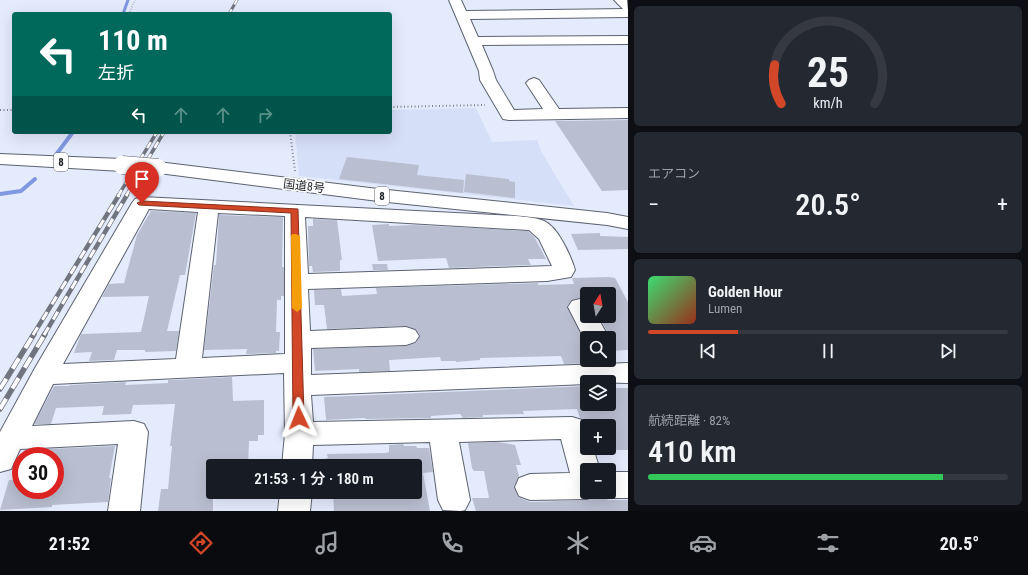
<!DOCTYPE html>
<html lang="ja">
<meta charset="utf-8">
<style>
body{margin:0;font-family:"Roboto Condensed","Noto Sans JP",sans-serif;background:#242831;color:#f1f3f6;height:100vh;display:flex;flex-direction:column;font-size:15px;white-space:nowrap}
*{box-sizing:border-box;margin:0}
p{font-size:13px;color:#9ea1a6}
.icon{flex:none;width:22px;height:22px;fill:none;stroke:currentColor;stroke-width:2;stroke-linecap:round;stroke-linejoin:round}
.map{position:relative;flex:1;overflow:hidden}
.sheet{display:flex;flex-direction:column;gap:6px;padding:6px;background:#0d0f14;width:400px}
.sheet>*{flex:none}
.guide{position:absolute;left:12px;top:12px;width:380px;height:122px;border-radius:4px;box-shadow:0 4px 16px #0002;background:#00695c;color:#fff;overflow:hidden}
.needle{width:26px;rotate:11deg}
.controls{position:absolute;left:580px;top:287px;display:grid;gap:8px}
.controls a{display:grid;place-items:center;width:36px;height:36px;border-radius:4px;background:#171b24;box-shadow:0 4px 16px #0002;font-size:20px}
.speed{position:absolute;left:12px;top:447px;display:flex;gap:8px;font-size:20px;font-weight:700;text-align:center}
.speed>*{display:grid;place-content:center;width:52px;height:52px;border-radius:50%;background:#171b24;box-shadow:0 4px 16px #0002;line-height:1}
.speed .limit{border:6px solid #d22;background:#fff;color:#111}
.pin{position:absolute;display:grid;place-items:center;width:34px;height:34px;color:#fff;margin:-41px -17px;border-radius:50% 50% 50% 0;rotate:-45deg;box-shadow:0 0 4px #0007}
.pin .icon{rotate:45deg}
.me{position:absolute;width:44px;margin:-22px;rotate:358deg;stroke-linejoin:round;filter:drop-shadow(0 0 3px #0008)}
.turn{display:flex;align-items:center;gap:14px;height:84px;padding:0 20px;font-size:18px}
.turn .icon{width:52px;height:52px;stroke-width:2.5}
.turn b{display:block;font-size:28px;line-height:34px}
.lanes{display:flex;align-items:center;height:38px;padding:0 20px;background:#0003;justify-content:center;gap:20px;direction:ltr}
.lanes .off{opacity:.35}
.big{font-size:30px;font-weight:600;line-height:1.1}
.sheet .tile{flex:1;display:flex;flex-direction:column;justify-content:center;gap:6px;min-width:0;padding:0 14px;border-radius:6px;background:#242831}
.sheet .dial{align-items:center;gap:0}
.dial svg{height:104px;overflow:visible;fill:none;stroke:#363941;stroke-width:7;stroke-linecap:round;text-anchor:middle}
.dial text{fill:#f1f3f6;stroke:none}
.song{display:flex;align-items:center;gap:12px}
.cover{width:48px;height:48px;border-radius:6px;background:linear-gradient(135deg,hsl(140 70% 55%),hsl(10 70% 35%))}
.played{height:4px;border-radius:2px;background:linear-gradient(90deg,#d14727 25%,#363941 25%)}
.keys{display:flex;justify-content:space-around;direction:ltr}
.heat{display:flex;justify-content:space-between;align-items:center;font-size:22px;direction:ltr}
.charge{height:6px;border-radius:3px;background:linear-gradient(90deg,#34c759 82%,#363941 0)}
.trip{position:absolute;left:206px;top:459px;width:216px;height:40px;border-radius:4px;background:#171b24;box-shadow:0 4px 16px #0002;font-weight:600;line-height:40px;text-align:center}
.dock{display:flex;height:64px;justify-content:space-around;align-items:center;background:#090b0e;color:#9ea1a6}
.dock .icon{width:28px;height:28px}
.dock .active{color:#d14727}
.dock b{font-size:18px;color:#f1f3f6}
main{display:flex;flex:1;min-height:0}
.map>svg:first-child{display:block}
.built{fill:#d6dff8}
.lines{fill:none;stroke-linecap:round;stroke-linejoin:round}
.stream-far1{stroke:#8098e2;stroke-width:3}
.stream{stroke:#8098e2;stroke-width:4}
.building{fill:#b9bfd0}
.minor-casing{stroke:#5c6271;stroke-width:2}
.major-casing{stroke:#5c6271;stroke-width:2}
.highway-casing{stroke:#5c6271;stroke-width:2}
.path-far1{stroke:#7e828f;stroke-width:1.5;stroke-dasharray:0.5 2;stroke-linecap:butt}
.path{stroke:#7e828f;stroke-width:2;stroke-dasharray:1 2.5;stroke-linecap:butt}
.minor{fill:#fff;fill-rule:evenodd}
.major{fill:#fff;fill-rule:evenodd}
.highway{fill:#fff;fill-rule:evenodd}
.rail-far3-casing{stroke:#717580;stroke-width:3}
.rail-far2-casing{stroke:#717580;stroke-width:3.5}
.rail-far1-casing{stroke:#717580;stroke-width:4.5}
.rail-casing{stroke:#717580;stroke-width:5.5}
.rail-far3{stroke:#fff;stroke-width:2;stroke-dasharray:5.5;stroke-linecap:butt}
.rail-far2{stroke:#fff;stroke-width:2.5;stroke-dasharray:7;stroke-linecap:butt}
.rail-far1{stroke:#fff;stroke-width:3;stroke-dasharray:9;stroke-linecap:butt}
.rail{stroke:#fff;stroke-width:4;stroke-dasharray:12;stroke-linecap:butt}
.highway-bridge-casing{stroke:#5c6271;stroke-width:19;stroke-linecap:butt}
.highway-bridge{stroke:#fff;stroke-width:18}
.route{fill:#d14727;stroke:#882e19}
.slow{fill:#f59e0b}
.labels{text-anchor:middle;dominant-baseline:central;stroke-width:3.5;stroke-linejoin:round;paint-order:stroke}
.shield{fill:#fff;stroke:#626368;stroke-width:1}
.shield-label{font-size:11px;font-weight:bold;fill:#1e2027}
.street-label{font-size:12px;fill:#1e2027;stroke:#fff}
</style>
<main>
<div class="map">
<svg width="628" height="511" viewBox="0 0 628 511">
<rect width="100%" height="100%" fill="#e4ebfd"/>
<!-- built -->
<path class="built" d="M476 108 492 142 537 140 542 153 574 206 299 176 295 132H390V110Z"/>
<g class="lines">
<!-- stream-far1 -->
<path class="stream-far1" d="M123 14 128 0"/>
<!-- stream -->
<path class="stream" d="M55 156 73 132
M0 194 21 191 35 179"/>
</g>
<!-- building -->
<path class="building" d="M628 120V190L602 191 555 121Z
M347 157 419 165 417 175 464 180 463 193 339 179Z
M466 174 509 179V181L515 182V198L464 192Z
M151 211 196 213 185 275H180L167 331H179L176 351 145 352V350H117L114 360 89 361 92 352 74 353 81 334 141 332 149 296 102 297 109 284 124 283 137 235Z
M219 215 283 217 282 267H284V296H281V300H277L276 332H280L279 351H276V353L246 354 247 349 204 350 214 265H216Z
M313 219 337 220 342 260H340V271L313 272 312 266H309L308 226H313Z
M389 224V226L414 225 528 231 535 238 546 259H528L531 265 449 268 446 258 378 261 372 225Z
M600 233V236L628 237V249L578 250 571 234Z
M372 264H387L388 270H373Z
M609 277 615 278 628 302V350L609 351 610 337 599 316H609V294H587V299L580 298 572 300 567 306 587 345V360H592L594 363 564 364 561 356 480 358V360L456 362V361H441L440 357 389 360 390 371 359 372V369L315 371 313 349 406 346 416 343 420 335 415 329 406 326 327 329 324 305H315L314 290 341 289 342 296 377 294 376 288 538 283V285L574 284 572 278Z
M232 377 233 401 264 400V435H258V441H249L248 466H213V511H158L161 489H168L172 446H170L175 404 133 405 131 414 102 415 104 406 56 408 51 424H34L54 386H69L70 385 126 382 125 385 168 383V380H173Z
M587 386V404H609V388H628V450H595V448H609V426L587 427 583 419 580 418 577 409 523 411 524 414 483 415V417L463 418 460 414 431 416V418L365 419V418L326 420 324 397Z
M498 442 515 445 521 465H516L519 476 514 486 518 497 530 502 587 500 598 496 609 500H628V511H476L472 498H489L484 471H474L472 468 468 443Z
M403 444 404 446H416L417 448H429L433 472 423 473 430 511H334L333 492H415V466H324V459L328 458 327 454 386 453 389 452V445Z
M115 446 109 478H111L108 502 52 505V507L0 510 9 480 21 479V490H55V456H22L25 450Z"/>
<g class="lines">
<defs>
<path id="minor" d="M449 0H461L466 11 628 9V17L470 19 478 37 628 36V44L482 45 493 71 496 80 514 110 543 109 526 83 529 80 534 78 539 80 559 109 628 108V118L509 120 503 119 480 80 479 71Z
M142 197 516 216C525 217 535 217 544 221 558 227 571 256 575 270L571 277 547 281 308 289 310 331 406 327 415 330 419 336 415 342 406 345 311 348V375L628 363V383L587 382V384L311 395 313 422 572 417 582 420 587 430V448H593L600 470H587V492H609V472H628V498H609L598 494 587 499 530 500 519 496 515 487 519 478 530 474 570 473 561 439 459 442 470 500 465 510 461 511 443 510 438 500 430 442 313 445 312 466H282L285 434 284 373 53 384 32 426 134 421 144 424 148 432 140 511H108L118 444 20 449 11 469 0 472V432L35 368 132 203 135 199ZM149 209 198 212 176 359 63 364ZM218 213 285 216V354L202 358ZM305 217 529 230 539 239 552 266 308 274Z
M580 299 587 301V316H597L609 338H587V344L568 307 572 301Z
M280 492H312L310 511H278Z"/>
<path id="major" d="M614 0H627L628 11 624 10Z"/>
<path id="highway" d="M0 154 122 159 129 161 131 165 129 169 122 171 0 164Z
M158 162 378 189 607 213 628 217V229L607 225 378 201 151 172 149 168 151 164Z"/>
</defs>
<!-- minor casing -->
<use href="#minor" class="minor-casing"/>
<!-- major casing -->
<use href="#major" class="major-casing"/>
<!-- highway casing -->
<use href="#highway" class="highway-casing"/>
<!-- path-far1 -->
<path class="path-far1" d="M129 14 135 0"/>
<!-- path -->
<path class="path" d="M390 107 485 105
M0 110H14
M290 132 295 171"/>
<!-- minor -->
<use href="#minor" class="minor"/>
<!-- major -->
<use href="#major" class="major"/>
<!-- highway -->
<use href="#highway" class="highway"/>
<defs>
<path id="rail-far3" d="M229 14 237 0"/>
<path id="rail-far2" d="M118 196 157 132
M126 196 164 132"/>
<path id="rail-far1" d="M33 335 119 195
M44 335 127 195"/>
<path id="rail" d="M0 389 34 334
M0 409 45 334"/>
</defs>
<!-- rail-far3 casing -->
<use href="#rail-far3" class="rail-far3-casing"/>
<!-- rail-far2 casing -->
<use href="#rail-far2" class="rail-far2-casing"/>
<!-- rail-far1 casing -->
<use href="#rail-far1" class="rail-far1-casing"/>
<!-- rail casing -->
<use href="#rail" class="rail-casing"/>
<!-- rail-far3 -->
<use href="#rail-far3" class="rail-far3"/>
<!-- rail-far2 -->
<use href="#rail-far2" class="rail-far2"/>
<!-- rail-far1 -->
<use href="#rail-far1" class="rail-far1"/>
<!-- rail -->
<use href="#rail" class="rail"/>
<defs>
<path id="highway-bridge" d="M122 165 158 168"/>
</defs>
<!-- highway-bridge casing -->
<use href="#highway-bridge" class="highway-bridge-casing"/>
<!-- highway-bridge -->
<use href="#highway-bridge" class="highway-bridge"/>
</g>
<!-- route -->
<path class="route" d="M142 201 298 209 304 418 303 421 299 422 294 421 293 418 291 213 139 205 137 203Z"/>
<!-- slow -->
<path class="slow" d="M292 234H296L300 236 302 308 297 312 292 308 291 236Z"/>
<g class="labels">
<!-- shield labels -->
<g class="shield">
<rect x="54" y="153" width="14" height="18" rx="3"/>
<rect x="375" y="187" width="14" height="18" rx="3"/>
</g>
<g class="shield-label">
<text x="61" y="162">8</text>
<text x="382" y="196">8</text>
</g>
<!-- street labels -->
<g class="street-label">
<text transform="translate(304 186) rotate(7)">国道8号</text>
</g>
</g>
</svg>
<div class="controls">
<a><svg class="needle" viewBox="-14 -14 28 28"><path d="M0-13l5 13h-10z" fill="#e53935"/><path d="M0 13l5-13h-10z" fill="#9ea1a6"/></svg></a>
<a><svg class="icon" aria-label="search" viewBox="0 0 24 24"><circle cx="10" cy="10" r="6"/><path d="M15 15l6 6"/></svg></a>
<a><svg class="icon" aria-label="layers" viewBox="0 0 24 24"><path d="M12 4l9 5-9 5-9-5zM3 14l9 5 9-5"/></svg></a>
<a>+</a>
<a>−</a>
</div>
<div class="speed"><div class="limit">30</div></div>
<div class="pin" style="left:142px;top:203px;background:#d93025"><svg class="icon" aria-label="arrive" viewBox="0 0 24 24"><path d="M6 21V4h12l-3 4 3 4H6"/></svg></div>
<svg class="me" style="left:299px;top:418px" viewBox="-20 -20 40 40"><path d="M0-17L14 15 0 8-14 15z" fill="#d14727" stroke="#fff" stroke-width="4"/></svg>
<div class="trip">21:53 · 1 分 · 180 m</div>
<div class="guide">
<div class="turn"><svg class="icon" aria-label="left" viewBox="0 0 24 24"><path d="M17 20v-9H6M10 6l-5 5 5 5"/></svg><div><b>110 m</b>左折</div></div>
<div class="lanes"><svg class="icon" aria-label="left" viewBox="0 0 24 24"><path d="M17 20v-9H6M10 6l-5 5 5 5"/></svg><svg class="icon off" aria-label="ahead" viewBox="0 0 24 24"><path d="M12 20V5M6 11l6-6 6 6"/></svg><svg class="icon off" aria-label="ahead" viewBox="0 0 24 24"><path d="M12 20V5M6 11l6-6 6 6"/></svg><svg class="icon off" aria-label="right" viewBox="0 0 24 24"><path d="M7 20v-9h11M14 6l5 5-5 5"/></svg></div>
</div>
</div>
<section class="sheet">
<div class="tile dial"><svg viewBox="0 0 100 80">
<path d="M14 69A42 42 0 1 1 86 69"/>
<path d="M14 69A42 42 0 0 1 9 39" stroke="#d14727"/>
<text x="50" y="56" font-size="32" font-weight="700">25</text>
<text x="50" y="72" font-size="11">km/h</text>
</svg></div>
<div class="tile"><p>エアコン</p>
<div class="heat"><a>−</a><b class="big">20.5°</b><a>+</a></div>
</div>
<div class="tile">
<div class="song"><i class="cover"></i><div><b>Golden Hour</b><p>Lumen</p></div></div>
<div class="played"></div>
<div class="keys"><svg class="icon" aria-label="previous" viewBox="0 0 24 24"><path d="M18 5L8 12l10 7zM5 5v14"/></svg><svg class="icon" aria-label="pause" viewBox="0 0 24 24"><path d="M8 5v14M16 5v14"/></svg><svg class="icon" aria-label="next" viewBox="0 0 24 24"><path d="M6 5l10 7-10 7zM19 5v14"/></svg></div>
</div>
<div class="tile"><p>航続距離 · 82%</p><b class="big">410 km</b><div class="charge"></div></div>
</section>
</main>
<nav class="dock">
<b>21:52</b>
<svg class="icon active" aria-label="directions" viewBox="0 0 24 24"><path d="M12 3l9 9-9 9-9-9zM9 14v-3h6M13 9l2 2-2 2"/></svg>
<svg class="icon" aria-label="music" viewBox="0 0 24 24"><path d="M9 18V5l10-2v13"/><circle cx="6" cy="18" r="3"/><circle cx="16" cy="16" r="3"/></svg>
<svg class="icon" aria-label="phone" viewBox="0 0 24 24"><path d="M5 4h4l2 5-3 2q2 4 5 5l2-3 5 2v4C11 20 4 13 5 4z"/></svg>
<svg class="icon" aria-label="climate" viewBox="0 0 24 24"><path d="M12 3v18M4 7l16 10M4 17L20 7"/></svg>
<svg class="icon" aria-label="car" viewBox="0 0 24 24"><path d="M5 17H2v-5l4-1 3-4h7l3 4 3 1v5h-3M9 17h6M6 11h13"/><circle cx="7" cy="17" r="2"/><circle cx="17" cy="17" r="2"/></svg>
<svg class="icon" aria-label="filters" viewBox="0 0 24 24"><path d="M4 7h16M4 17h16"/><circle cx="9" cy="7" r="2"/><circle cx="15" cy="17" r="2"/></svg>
<b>20.5°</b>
</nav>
